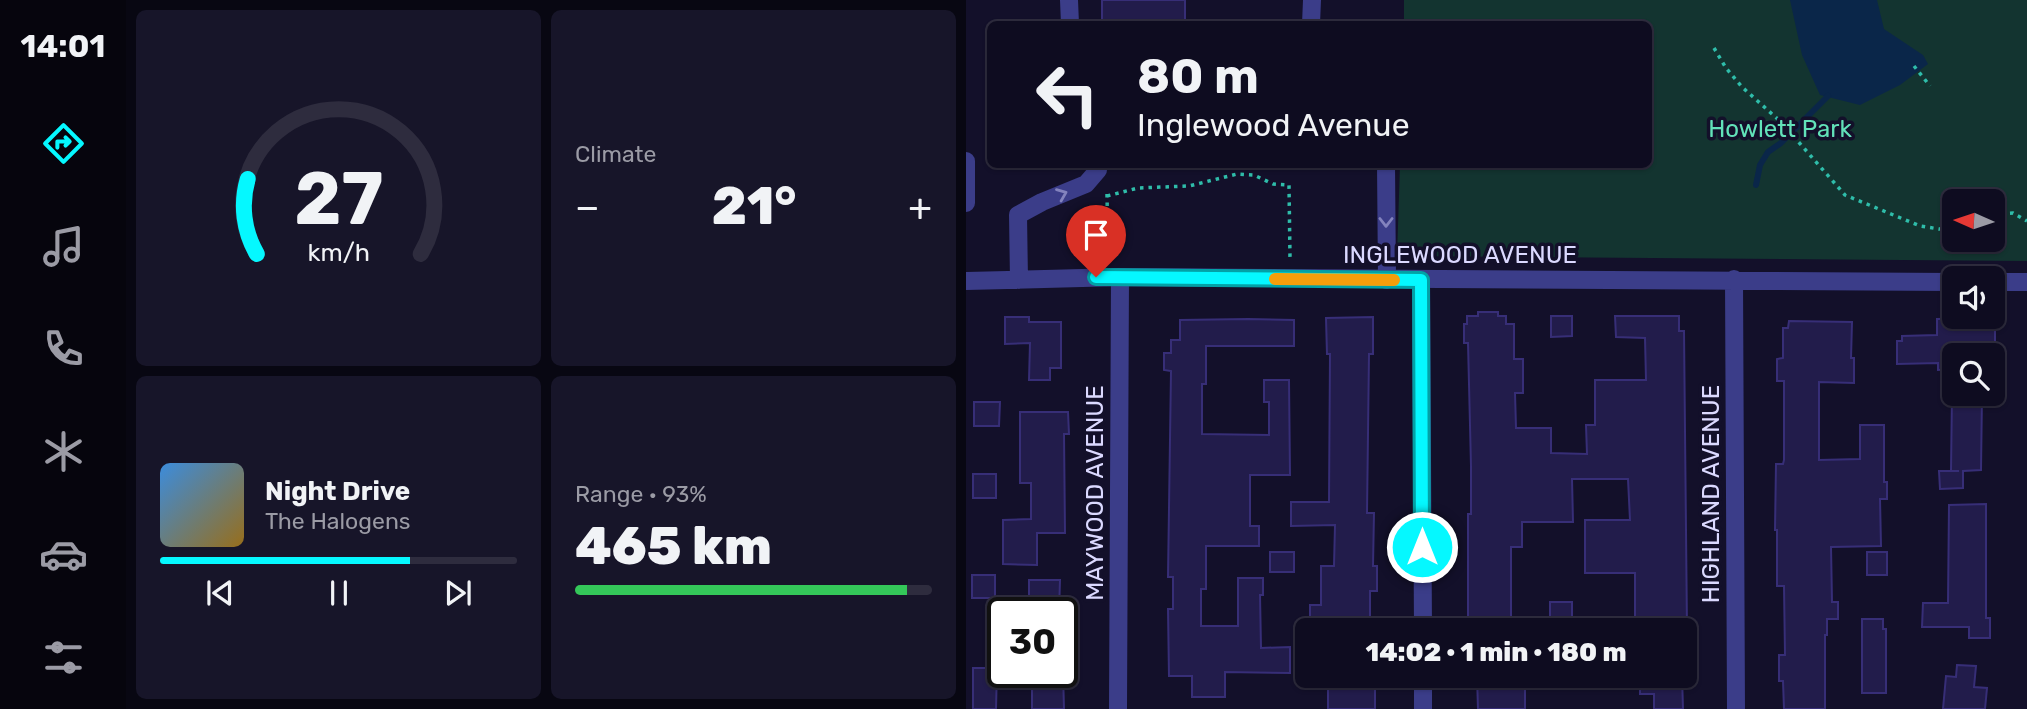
<!DOCTYPE html>
<meta charset="utf-8">
<style>
body{margin:0;font-family:Rubik,sans-serif;background:#171529;color:#f1f3f6;height:100vh;display:flex;flex-direction:column;font-size:26px;white-space:nowrap}
*{box-sizing:border-box;margin:0}
p{font-size:23px;color:#9b9ba5}
.icon{flex:none;width:38px;height:38px;fill:none;stroke:currentColor;stroke-width:2;stroke-linecap:round;stroke-linejoin:round}
.map{position:relative;flex:1;overflow:hidden}
.sheet{display:flex;flex-direction:column;gap:10px;padding:10px;background:#080712;width:840px}
.sheet>*{flex:none}
.top-card{position:absolute;left:21px;top:21px;width:665px;height:147px;border-radius:10px;box-shadow:0 2px 5px #0004,0 0 0 2px #2e2c3e;background:#0e0c20;color:#f1f3f6;overflow:hidden}
.needle{width:46px;rotate:273deg}
.fabs{position:absolute;left:976px;top:189px;display:grid;gap:14px}
.fabs a{display:grid;place-items:center;width:63px;height:63px;border-radius:10px;background:#0e0c20;box-shadow:0 2px 5px #0004,0 0 0 2px #2e2c3e;font-size:35px}
.speed{position:absolute;left:21px;top:597px;display:flex;gap:14px;font-size:35px;font-weight:700;text-align:center}
.speed>*{display:grid;place-content:center;width:91px;height:91px;border-radius:50%;background:#0e0c20;box-shadow:0 2px 5px #0004,0 0 0 2px #2e2c3e;line-height:1}
.speed .limit{border:4px solid #111;border-radius:10px;background:#fff;color:#111}
.pin{position:absolute;display:grid;place-items:center;width:60px;height:60px;color:#fff;margin:-72px -30px;border-radius:50% 50% 50% 0;rotate:-45deg;box-shadow:0 0 7px #0007}
.pin .icon{rotate:45deg}
.me{position:absolute;width:77px;margin:-38px;rotate:0deg;stroke-linejoin:round;filter:drop-shadow(0 0 5px #0008)}
.turn{display:flex;align-items:center;gap:24px;height:147px;padding:0 35px;font-size:32px}
.turn .icon{width:91px;height:91px;stroke-width:2.5}
.turn b{display:block;font-size:49px;line-height:60px}
.big{font-size:52px;font-weight:800;line-height:1.1}
.sheet .card{flex:1;display:flex;flex-direction:column;justify-content:center;gap:10px;min-width:0;padding:0 24px;border-radius:10px;background:#171529}
.sheet .dial{align-items:center;gap:0}
.dial svg{height:182px;overflow:visible;fill:none;stroke:#2e2c3e;stroke-width:7;stroke-linecap:round;text-anchor:middle}
.dial text{fill:#f1f3f6;stroke:none}
.song{display:flex;align-items:center;gap:21px}
.cover{width:84px;height:84px;border-radius:10px;background:linear-gradient(135deg,hsl(210 70% 55%),hsl(40 70% 35%))}
.played{height:7px;border-radius:4px;background:linear-gradient(90deg,#05f8ff 70%,#2e2c3e 70%)}
.keys{display:flex;justify-content:space-around;direction:ltr}
.heat{display:flex;justify-content:space-between;align-items:center;font-size:38px;direction:ltr}
.charge{height:10px;border-radius:5px;background:linear-gradient(90deg,#34c759 93%,#2e2c3e 0)}
.sheet .tiles{flex:1;display:grid;gap:10px;grid-template-columns:repeat(2,1fr)}
.trip{position:absolute;left:329px;top:618px;width:402px;height:70px;border-radius:10px;background:#0e0c20;box-shadow:0 2px 5px #0004,0 0 0 2px #2e2c3e;font-weight:800;line-height:70px;text-align:center}
main{display:flex;flex:1;min-height:0}
.tabs{display:flex;flex-direction:column;width:126px;justify-content:space-around;align-items:center;background:#06050d;color:#9b9ba5}
.tabs .icon{width:49px;height:49px}
.tabs .current{color:#05f8ff}
.tabs b{font-size:32px;color:#f1f3f6}
.map>svg:first-child{display:block}
.green{fill:#133430;fill-rule:evenodd}
.water{fill:#0a2649}
.lines{fill:none;stroke-linecap:round;stroke-linejoin:round}
.stream{stroke:#0a2649;stroke-width:6}
.building{fill:#221c4b;stroke:#372e77;stroke-width:2}
.path{stroke:#2fbdaa;stroke-width:3.5;stroke-dasharray:3.5 5;stroke-linecap:butt}
.minor{stroke:#3b3d89;stroke-width:18}
.oneway{stroke:#8383be}
.route-casing{stroke:#03a1a6;stroke-width:18}
.route{stroke:#05f8ff;stroke-width:12}
.slow{stroke:#f59e0b;stroke-width:12}
.labels{text-anchor:middle;dominant-baseline:central;stroke-width:7;stroke-linejoin:round;paint-order:stroke}
.park-label{font-size:24px;fill:#62e2b9;stroke:#13102a}
.street-label{font-size:24px;fill:#dbd9ff;stroke:#13102a}
</style>
<main>
<nav class="tabs">
<b>14:01</b>
<svg class="icon current" aria-label="directions" viewBox="0 0 24 24"><path d="M12 3l9 9-9 9-9-9zM9 14v-3h6M13 9l2 2-2 2"/></svg>
<svg class="icon" aria-label="music" viewBox="0 0 24 24"><path d="M9 18V5l10-2v13"/><circle cx="6" cy="18" r="3"/><circle cx="16" cy="16" r="3"/></svg>
<svg class="icon" aria-label="phone" viewBox="0 0 24 24"><path d="M5 4h4l2 5-3 2q2 4 5 5l2-3 5 2v4C11 20 4 13 5 4z"/></svg>
<svg class="icon" aria-label="climate" viewBox="0 0 24 24"><path d="M12 3v18M4 7l16 10M4 17L20 7"/></svg>
<svg class="icon" aria-label="car" viewBox="0 0 24 24"><path d="M5 17H2v-5l4-1 3-4h7l3 4 3 1v5h-3M9 17h6M6 11h13"/><circle cx="7" cy="17" r="2"/><circle cx="17" cy="17" r="2"/></svg>
<svg class="icon" aria-label="filters" viewBox="0 0 24 24"><path d="M4 7h16M4 17h16"/><circle cx="9" cy="7" r="2"/><circle cx="15" cy="17" r="2"/></svg>
</nav>
<section class="sheet">
<div class="tiles">
<div class="card dial"><svg viewBox="0 0 100 80">
<path d="M14 69A42 42 0 1 1 86 69"/>
<path d="M14 69A42 42 0 0 1 10 36" stroke="#05f8ff"/>
<text x="50" y="56" font-size="32" font-weight="700">27</text>
<text x="50" y="72" font-size="11">km/h</text>
</svg></div>
<div class="card"><p>Climate</p>
<div class="heat"><a>−</a><b class="big">21°</b><a>+</a></div>
</div>
<div class="card">
<div class="song"><i class="cover"></i><div><b>Night Drive</b><p>The Halogens</p></div></div>
<div class="played"></div>
<div class="keys"><svg class="icon" aria-label="previous" viewBox="0 0 24 24"><path d="M18 5L8 12l10 7zM5 5v14"/></svg><svg class="icon" aria-label="pause" viewBox="0 0 24 24"><path d="M8 5v14M16 5v14"/></svg><svg class="icon" aria-label="next" viewBox="0 0 24 24"><path d="M6 5l10 7-10 7zM19 5v14"/></svg></div>
</div>
<div class="card"><p>Range · 93%</p><b class="big">465 km</b><div class="charge"></div></div>
</div>
</section>
<div class="map">
<svg width="1061" height="709" viewBox="0 0 1061 709">
<rect width="100%" height="100%" fill="#13102a"/>
<!-- green -->
<path class="green" d="M438 0H1061V261L431 256 434 165 682 164V24H438ZM989 201H1027V240H989Z"/>
<!-- water -->
<path class="water" d="M824 0H911L918 29 957 55 962 64 934 85 894 105 854 95 836 55Z"/>
<g class="lines">
<!-- stream -->
<path class="stream" d="M790 185 794 165 802 152 815 143 862 96"/>
</g>
<!-- building -->
<path class="building" d="M136 0H219V24H136Z
M512 312H532V316H540V324H548V359H557V393H549L550 428H585V453L621 454 620 425H629V380H680L679 338 650 337 649 316H713V331H718L721 630H669V573H619V520H664L662 479H606L607 522H556V547H545V630H506V627H502V514H505V466L502 343H498V324H501V316H512Z
M585 316H606V336L585 337Z
M39 317H63V322H95V368H84V380H63L64 343 39 344Z
M407 317V354H403L401 513H408L407 566H411V591H404V630H344V605H355V566H368L369 525 325 526V502H363L364 354H361L360 318Z
M1024 318V330H1029V349H1025V355H989V369L972 370V363L931 364V341H936V336L971 335V319Z
M282 319 328 320V346H240V384H236V434L303 435V402H298V380H323L324 475H284V526H293V546H240V589H235V626H272V578H297V595H294L295 648 324 647V673L259 672V697H226V676H203L202 609H207V577H202L205 371 198 370V353H205V340H214V320Z
M823 321 886 322 885 358H888V383L853 382V460L894 459V425H918V482H921V499H914L915 546 865 547 866 602H872V619H861V635H859V709H818L817 681H813V655H819L818 586H811V530H809L810 464H817L818 460V381H811V359L817 358V328H822Z
M986 394H1016L1015 470 997 471V488L974 489 973 471H993H985Z
M8 402H34L33 426H8Z
M54 412H102L103 434H98L99 533H71V565L37 564V520L65 519V483H54Z
M7 474H30V498H7Z
M1020 504V618H1024V638H1003V627H956L957 603H982L983 505Z
M304 552H328V572H304Z
M901 552H921V575H901Z
M6 575H29V598H6Z
M63 580H94L93 612H63Z
M584 602H606V622H584Z
M896 619H917V629H920V693H896Z
M991 665 1010 666 1008 687 1021 688 1019 709H977L980 676 990 677Z
M7 668H31L30 709H7Z
M66 672H97L98 709H66Z
M362 676H409V709H362Z
M511 676H559V709H512Z
M674 676H716L717 709H688V694H674Z"/>
<g class="lines">
<!-- path -->
<path class="path" d="M748 48 760 68 776 87 815 122 879 195 954 226 973 229 989 228
M948 66 964 86
M141 194 142 258
M141 196 172 188 223 186 271 174 288 175 307 184 323 185 324 258
M1027 214 1047 213 1061 221"/>
<!-- minor -->
<path class="minor" d="M103 0 104 24
M345 24 346 0
M0 161V203
M420 164 421 280
M768 279 770 709
M53 280 52 215 76 202 120 184 132 170V164
M455 280 457 630
M0 281 154 277 989 282
M1027 282H1061
M457 676V709
M152 709 154 277"/>
</g>
<!-- one-way arrows -->
<defs><path id="oneway-chevron" d="M-2-3.5L2.5 0L-2 3.5" fill="none" stroke-width="1.6" stroke-linecap="round" stroke-linejoin="round" transform="scale(1.75)"/></defs>
<g class="oneway">
<use href="#oneway-chevron" transform="translate(96 194) rotate(-22)"/>
<use href="#oneway-chevron" transform="translate(420 222) rotate(90)"/>
</g>
<g class="lines">
<defs>
<path id="route" d="M130 277 455 280 456 547"/>
</defs>
<!-- route casing -->
<use href="#route" class="route-casing"/>
<!-- route -->
<use href="#route" class="route"/>
<!-- slow -->
<path class="slow" d="M309 279 428 280"/>
</g>
<g class="labels">
<!-- park labels -->
<g class="park-label">
<text x="814" y="129">Howlett Park</text>
</g>
<!-- street labels -->
<g class="street-label">
<text x="494" y="255">INGLEWOOD AVENUE</text>
<text transform="translate(129 493) rotate(-90)">MAYWOOD AVENUE</text>
<text transform="translate(745 494) rotate(-90)">HIGHLAND AVENUE</text>
</g>
</g>
</svg>
<div class="fabs">
<a><svg class="needle" viewBox="-14 -14 28 28"><path d="M0-13l5 13h-10z" fill="#e53935"/><path d="M0 13l5-13h-10z" fill="#9b9ba5"/></svg></a>
<a><svg class="icon" aria-label="sound" viewBox="0 0 24 24"><path d="M4 9h4l5-4v14l-5-4H4zM17 9q2 3 0 6"/></svg></a>
<a><svg class="icon" aria-label="search" viewBox="0 0 24 24"><circle cx="10" cy="10" r="6"/><path d="M15 15l6 6"/></svg></a>
</div>
<div class="speed"><div class="limit">30</div></div>
<div class="pin" style="left:130px;top:277px;background:#d93025"><svg class="icon" aria-label="arrive" viewBox="0 0 24 24"><path d="M6 21V4h12l-3 4 3 4H6"/></svg></div>
<svg class="me" style="left:456px;top:547px" viewBox="-20 -20 40 40"><circle r="17" fill="#05f8ff" stroke="#fff" stroke-width="3"/><path d="M0-11L8 9 0 5-8 9z" fill="#fff"/></svg>
<div class="trip">14:02 · 1 min · 180 m</div>
<div class="top-card">
<div class="turn"><svg class="icon" aria-label="left" viewBox="0 0 24 24"><path d="M17 20v-9H6M10 6l-5 5 5 5"/></svg><div><b>80 m</b>Inglewood Avenue</div></div>
</div>
</div>
</main>
